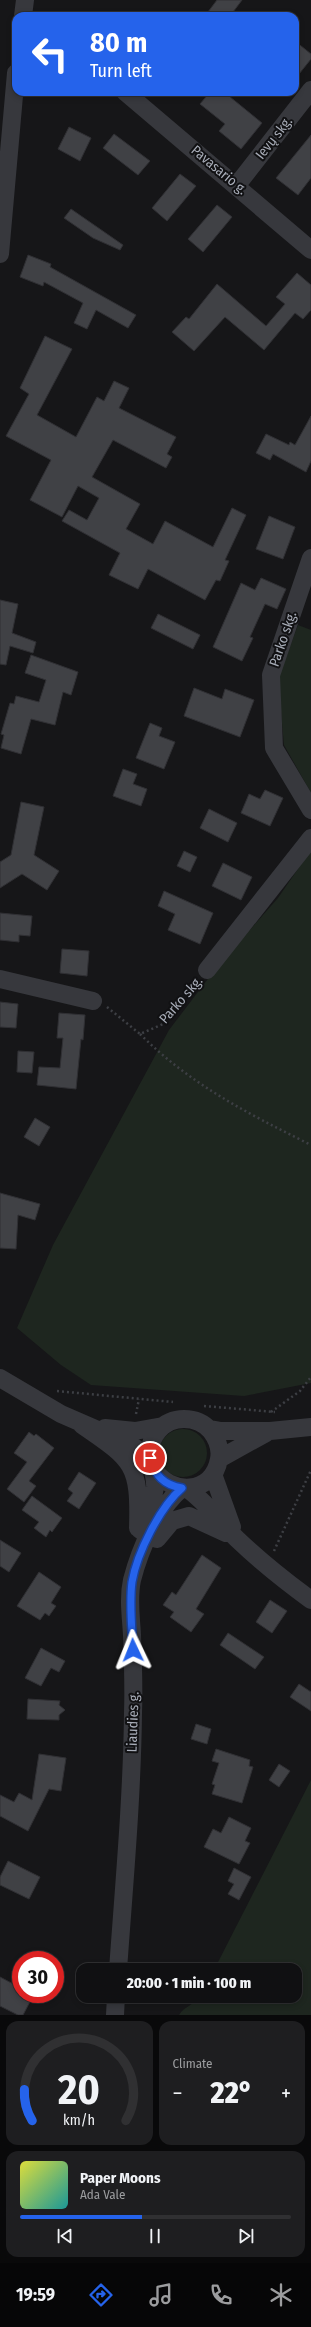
<!DOCTYPE html>
<meta charset="utf-8">
<style>
body{margin:0;font-family:"Fira Sans Condensed",sans-serif;background:#1e1e20;color:#f1f3f6;height:100vh;display:flex;flex-direction:column;font-size:15px;white-space:nowrap}
*{box-sizing:border-box;margin:0}
p{font-size:13px;color:#9c9d9f}
.icon{flex:none;width:22px;height:22px;fill:none;stroke:currentColor;stroke-width:2;stroke-linecap:round;stroke-linejoin:round}
.map{position:relative;height:2015px;overflow:hidden}
.details{display:flex;flex-direction:column;gap:6px;padding:6px;background:#09090a;flex:1}
.details>*{flex:none}
.guide{position:absolute;left:12px;top:12px;width:287px;height:84px;border-radius:12px;box-shadow:0 2px 6px #0003,0 0 0 1px #303032;background:#2563eb;color:#fff;overflow:hidden}
.speed{position:absolute;left:12px;top:1951px;display:flex;gap:8px;font-size:20px;font-weight:700;text-align:center}
.speed>*{display:grid;place-content:center;width:52px;height:52px;border-radius:50%;background:#101012;box-shadow:0 2px 6px #0003,0 0 0 1px #303032;line-height:1}
.speed .limit{border:6px solid #d22;background:#fff;color:#111}
.pin{position:absolute;display:grid;place-items:center;width:34px;height:34px;color:#fff;margin:-17px;border:2px solid #fff;border-radius:50%;box-shadow:0 1px 4px #0007}
.me{position:absolute;width:44px;margin:-22px;rotate:358deg;stroke-linejoin:round;filter:drop-shadow(0 0 3px #0008)}
.turn{display:flex;align-items:center;gap:14px;height:84px;padding:0 12px;font-size:18px}
.turn .icon{width:52px;height:52px;stroke-width:2.5}
.turn b{display:block;font-size:28px;line-height:34px}
.big{font-size:30px;font-weight:800;line-height:1.1}
.details .widget{flex:1;display:flex;flex-direction:column;justify-content:center;gap:6px;min-width:0;padding:0 14px;border-radius:12px;background:#1e1e20}
.details .dial{align-items:center;gap:0}
.dial svg{height:104px;overflow:visible;fill:none;stroke:#303032;stroke-width:7;stroke-linecap:round;text-anchor:middle}
.dial text{fill:#f1f3f6;stroke:none}
.song{display:flex;align-items:center;gap:12px}
.cover{width:48px;height:48px;border-radius:6px;background:linear-gradient(135deg,hsl(60 70% 55%),hsl(180 70% 35%))}
.played{height:4px;border-radius:2px;background:linear-gradient(90deg,#2563eb 45%,#303032 45%)}
.keys{display:flex;justify-content:space-around;direction:ltr}
.heat{display:flex;justify-content:space-between;align-items:center;font-size:22px;direction:ltr}
.details .tiles{flex:1;display:grid;gap:6px;grid-template-columns:1fr 1fr}
.widget:last-child{grid-column:span 2}
.trip{position:absolute;left:76px;top:1963px;width:226px;height:40px;border-radius:12px;background:#101012;box-shadow:0 2px 6px #0003,0 0 0 1px #303032;font-weight:800;line-height:40px;text-align:center}
.menu{display:flex;height:64px;justify-content:space-around;align-items:center;background:#060607;color:#9c9d9f}
.menu .icon{width:28px;height:28px}
.menu .current{color:#2563eb}
.menu b{font-size:18px;color:#f1f3f6}
.map>svg:first-child{display:block}
.green{fill:#1e261f}
.building{fill:#404145;stroke:#303034}
.lines{fill:none;stroke-linecap:round;stroke-linejoin:round}
.path{stroke:#3d3f44;stroke-width:2.5;stroke-dasharray:2 3;stroke-linecap:butt}
.street{stroke:#37383d;stroke-width:18}
.route-casing{stroke:#184099;stroke-width:10}
.route{stroke:#2563eb;stroke-width:7}
.labels{text-anchor:middle;dominant-baseline:central;stroke-width:4;stroke-linejoin:round;paint-order:stroke}
.street-label{font-size:14px;fill:#a8adb8;stroke:#111113}
</style>
<div class="map">
<svg width="311" height="2015" viewBox="0 0 311 2015">
<rect width="100%" height="100%" fill="#161618"/>
<!-- green -->
<path class="green" d="M298 625 311 630V793L284 745 278 679Z
M311 850V1383L244 1396 91 1385 61 1365 17 1328 53 1245 169 1030 217 967 278 898Z
M159 1453a24 24 0 1 1 48 0a24 24 0 1 1-48 0Z
M311 1780V2015H179C184 2006 195 2005 200 1996H295V1970H214Z"/>
<!-- building -->
<path class="building" d="M217 0H242L230 16H205Z
M295 41 311 54V59L295 79Z
M210 92H224L262 123 241 149 219 131 225 124 200 104Z
M69 127 91 138 80 161 58 149Z
M114 134 150 161 138 175 103 148Z
M311 135V178L298 195 276 178Z
M180 174 196 186 167 221 152 208Z
M217 205 232 217 203 252 188 239Z
M71 209 123 245 120 250 93 238 64 218Z
M28 255 51 264 50 267 136 315 128 328 96 310 87 329 74 323 83 303 44 282 43 286 20 277Z
M297 273 311 285V310L303 319 295 313 264 350 225 317 194 351 172 332 186 317 189 319 217 284 266 326 285 304 276 297Z
M45 336 72 349 37 415 76 437 97 397 104 401 114 381 129 388 119 408 176 437 167 454 172 457 166 468 113 440 92 477 140 504 126 529 153 544 165 521 213 547 232 508 246 515 225 560 229 561 220 581 216 580 205 600 148 569 138 589 109 575 120 553 62 521 69 510 87 520 99 498 78 486 62 517 30 500 51 460 6 436 29 394 20 388Z
M311 416V461L306 472 273 454 270 460 256 453 266 434 289 445 290 442 295 445Z
M269 516 295 527 283 559 256 549Z
M261 578 286 589 277 609 265 604 250 637 253 638 242 661 213 647 241 583 255 590Z
M0 600 18 604 12 633 36 642 33 653 10 646 6 665 0 664Z
M158 614 200 635 193 649 151 628Z
M31 655 78 672 71 695 63 692 55 725 31 719 21 754 1 748 4 735 1 734 10 703 14 704 16 696 39 702 46 680 25 673Z
M194 688 222 699 225 689 254 700 240 737 184 716Z
M150 723 162 728 159 736 175 742 164 769 136 758Z
M123 769 137 774 133 784 147 789 141 806 113 796Z
M265 790 283 798 270 826 241 813 249 794 260 799Z
M21 802 44 807 34 855 59 871 47 890 22 874 0 888V862L11 855Z
M209 809 237 823 228 842 200 828Z
M184 851 197 857 190 872 177 866Z
M223 863 252 877 241 900 212 886Z
M164 891 213 913 200 944 168 930 175 914 158 906Z
M0 913 32 916 30 936 19 935V942L0 940Z
M62 949 89 951 87 976 60 973Z
M0 1002 18 1004 16 1028 0 1027Z
M59 1013 85 1015 83 1040 81 1039 76 1089 37 1085 39 1067 60 1068 63 1038H57Z
M18 1051 34 1052 32 1073 17 1072Z
M35 1118 50 1127 39 1146 24 1137Z
M0 1193 40 1204 35 1220 18 1215 16 1249 0 1248Z
M29 1432 34 1436 36 1434 54 1448 29 1481 36 1486 24 1502 7 1489 27 1462 14 1453Z
M79 1472 96 1483 79 1509 67 1501 73 1493 68 1489Z
M32 1496 62 1518 52 1532 50 1530 46 1537 34 1528 39 1522 22 1510Z
M0 1540 21 1553 9 1572 0 1566Z
M202 1555 221 1568 196 1609 204 1614 191 1632 170 1617 174 1612 163 1605 172 1592 176 1595Z
M39 1572 61 1587 51 1603 56 1606 49 1616 45 1613 40 1620 17 1606Z
M270 1600 287 1611 272 1633 256 1622Z
M228 1633 264 1657 255 1669 220 1645Z
M41 1648 65 1661 59 1672 51 1668 41 1686 25 1678Z
M299 1684 311 1692V1711L290 1697Z
M28 1699 60 1701 59 1705 65 1710 59 1715V1720L27 1719Z
M196 1724 211 1729 207 1744 191 1739Z
M216 1749 250 1760 249 1766 253 1767 242 1803 212 1794 215 1785 212 1784 219 1763 212 1761Z
M39 1754 66 1758 61 1791 49 1789 28 1831 0 1816V1795L14 1802 19 1793 32 1800Z
M279 1764 290 1771 279 1787 269 1780Z
M229 1817 251 1828 245 1841 250 1843 239 1864 204 1847 213 1829 221 1833Z
M8 1861 40 1877 29 1899 0 1885V1877Z
M234 1868 251 1877 239 1900 228 1894 234 1884 228 1881Z
M0 1977 21 1988V1994H34L23 2015H18L0 2006Z"/>
<g class="lines">
<!-- path -->
<path class="path" d="M107 1007 140 1034 163 1024 198 981
M140 1034C191 1085 247 1113 311 1145
M57 1391 173 1402
M204 1406 275 1412
M271 1412 300 1391 311 1377
M136 1414 139 1399
M274 1551 311 1470"/>
<!-- street -->
<path class="street" d="M23 16 25 0
M125 92 311 250
M237 185 311 90
M0 254 16 73
M311 558 271 675 274 748 311 810
M207 970 311 838
M0 979 93 1001
M0 1378 61 1414 130 1444 150 1459
M82 1425C133 1460 140 1464 138 1528
M105 1428 135 1431 163 1426
M210 1429 221 1431H270L311 1427
M219 1459 266 1433
M213 1474 232 1527
M186 1488C207 1502 219 1522 237 1539 260 1561 285 1581 311 1600
M140 1530C146 1516 153 1503 155 1487 156 1477 151 1467 150 1457 148 1437 163 1419 184 1419 194 1419 204 1423 211 1431 217 1439 221 1449 219 1459 213 1495 170 1496 153 1468
M157 1539 172 1521 189 1516 226 1533
M118 1970C124 1885 132 1799 133 1713 134 1687 133 1661 132 1635 131 1617 128 1598 132 1580 140 1549 157 1509 182 1488
M115 2015 116 1996"/>
</g>
<g class="lines">
<defs>
<path id="route" d="M133 1650C132 1628 129 1604 132 1582 137 1553 160 1507 182 1488 164 1485 155 1476 150 1458"/>
</defs>
<!-- route casing -->
<use href="#route" class="route-casing"/>
<!-- route -->
<use href="#route" class="route"/>
</g>
<g class="labels">
<!-- street labels -->
<g class="street-label">
<text transform="translate(274 138) rotate(-52)">Ievų skg.</text>
<text transform="translate(219 170) rotate(40)">Pavasario g.</text>
<text transform="translate(283 639) rotate(-71)">Parko skg.</text>
<text transform="translate(181 1000) rotate(-49)">Parko skg.</text>
<text transform="translate(133 1722) rotate(-88)">Liaudies g.</text>
</g>
</g>
</svg>
<div class="speed"><div class="limit">30</div></div>
<div class="pin" style="left:150px;top:1458px;background:#d93025"><svg class="icon" aria-label="arrive" viewBox="0 0 24 24"><path d="M6 21V4h12l-3 4 3 4H6"/></svg></div>
<svg class="me" style="left:133px;top:1650px" viewBox="-20 -20 40 40"><path d="M0-17L14 15 0 8-14 15z" fill="#2563eb" stroke="#fff" stroke-width="4"/></svg>
<div class="trip">20:00 · 1 min · 100 m</div>
<div class="guide">
<div class="turn"><svg class="icon" aria-label="left" viewBox="0 0 24 24"><path d="M17 20v-9H6M10 6l-5 5 5 5"/></svg><div><b>80 m</b>Turn left</div></div>
</div>
</div>
<section class="details">
<div class="tiles">
<div class="widget dial"><svg viewBox="0 0 100 80">
<path d="M14 69A42 42 0 1 1 86 69"/>
<path d="M14 69A42 42 0 0 1 8 45" stroke="#2563eb"/>
<text x="50" y="56" font-size="32" font-weight="700">20</text>
<text x="50" y="72" font-size="11">km/h</text>
</svg></div>
<div class="widget"><p>Climate</p>
<div class="heat"><a>−</a><b class="big">22°</b><a>+</a></div>
</div>
<div class="widget">
<div class="song"><i class="cover"></i><div><b>Paper Moons</b><p>Ada Vale</p></div></div>
<div class="played"></div>
<div class="keys"><svg class="icon" aria-label="previous" viewBox="0 0 24 24"><path d="M18 5L8 12l10 7zM5 5v14"/></svg><svg class="icon" aria-label="pause" viewBox="0 0 24 24"><path d="M8 5v14M16 5v14"/></svg><svg class="icon" aria-label="next" viewBox="0 0 24 24"><path d="M6 5l10 7-10 7zM19 5v14"/></svg></div>
</div>
</div>
</section>
<nav class="menu">
<b>19:59</b>
<svg class="icon current" aria-label="directions" viewBox="0 0 24 24"><path d="M12 3l9 9-9 9-9-9zM9 14v-3h6M13 9l2 2-2 2"/></svg>
<svg class="icon" aria-label="music" viewBox="0 0 24 24"><path d="M9 18V5l10-2v13"/><circle cx="6" cy="18" r="3"/><circle cx="16" cy="16" r="3"/></svg>
<svg class="icon" aria-label="phone" viewBox="0 0 24 24"><path d="M5 4h4l2 5-3 2q2 4 5 5l2-3 5 2v4C11 20 4 13 5 4z"/></svg>
<svg class="icon" aria-label="climate" viewBox="0 0 24 24"><path d="M12 3v18M4 7l16 10M4 17L20 7"/></svg>
</nav>
